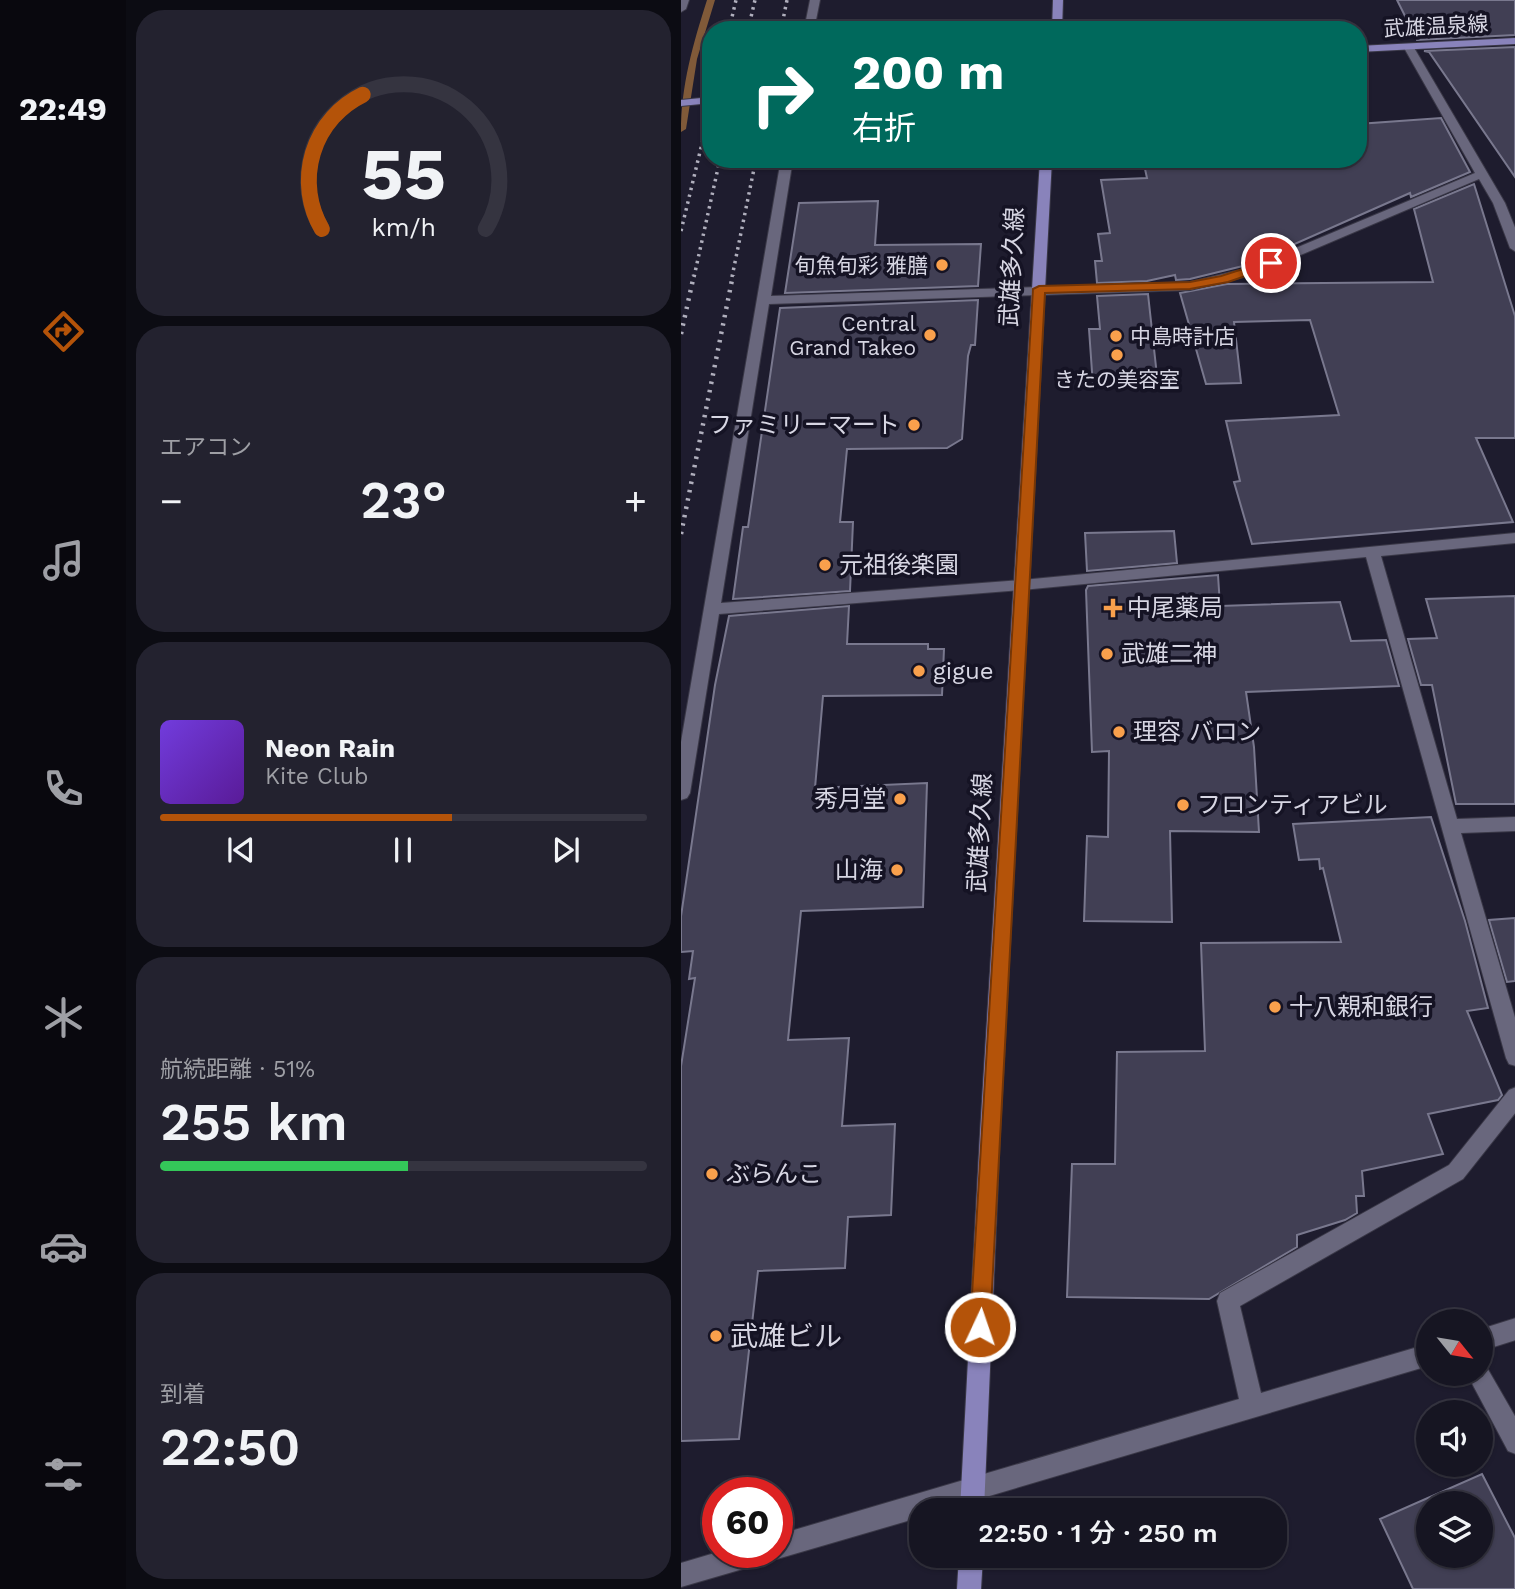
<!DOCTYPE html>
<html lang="ja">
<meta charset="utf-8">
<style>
body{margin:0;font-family:"Work Sans","Noto Sans JP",sans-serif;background:#23222f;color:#f1f3f6;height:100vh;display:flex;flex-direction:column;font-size:26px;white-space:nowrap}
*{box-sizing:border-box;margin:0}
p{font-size:23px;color:#9e9fa5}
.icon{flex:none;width:38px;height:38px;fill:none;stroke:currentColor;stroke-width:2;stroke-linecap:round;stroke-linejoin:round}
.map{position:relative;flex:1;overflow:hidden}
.drawer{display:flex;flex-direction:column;gap:10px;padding:10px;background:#0c0c13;width:555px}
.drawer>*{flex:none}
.hud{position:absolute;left:21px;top:21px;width:665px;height:147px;border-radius:28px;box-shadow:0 2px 5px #0004,0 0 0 2px #353440;background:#00695c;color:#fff;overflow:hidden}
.needle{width:46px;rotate:120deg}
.controls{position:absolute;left:735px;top:1309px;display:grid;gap:14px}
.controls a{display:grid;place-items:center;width:77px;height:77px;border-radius:50%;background:#161522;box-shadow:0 2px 5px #0004,0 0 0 2px #353440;font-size:35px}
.speed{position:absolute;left:21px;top:1477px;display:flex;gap:14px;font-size:35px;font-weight:700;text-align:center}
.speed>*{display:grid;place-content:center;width:91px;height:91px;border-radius:50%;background:#161522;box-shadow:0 2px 5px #0004,0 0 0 2px #353440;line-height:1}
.speed .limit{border:10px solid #d22;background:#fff;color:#111}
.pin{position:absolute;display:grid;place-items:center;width:60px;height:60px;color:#fff;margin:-30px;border:4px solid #fff;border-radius:50%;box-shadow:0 2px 7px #0007}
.me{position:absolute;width:77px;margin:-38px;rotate:3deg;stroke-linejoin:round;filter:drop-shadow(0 0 5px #0008)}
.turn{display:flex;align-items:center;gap:24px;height:147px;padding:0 35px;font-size:32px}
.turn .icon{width:91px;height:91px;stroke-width:2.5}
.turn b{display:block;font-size:49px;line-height:60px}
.big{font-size:52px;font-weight:600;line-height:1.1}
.drawer .tile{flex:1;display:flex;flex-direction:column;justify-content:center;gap:10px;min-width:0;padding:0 24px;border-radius:28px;background:#23222f}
.drawer .dial{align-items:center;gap:0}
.dial svg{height:182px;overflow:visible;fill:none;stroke:#353440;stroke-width:7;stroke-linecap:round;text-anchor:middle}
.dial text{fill:#f1f3f6;stroke:none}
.song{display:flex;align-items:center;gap:21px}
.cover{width:84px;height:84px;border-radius:10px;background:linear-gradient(135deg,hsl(260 70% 55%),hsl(270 70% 35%))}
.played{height:7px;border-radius:4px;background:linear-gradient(90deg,#b45309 60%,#353440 60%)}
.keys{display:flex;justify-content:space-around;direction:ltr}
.heat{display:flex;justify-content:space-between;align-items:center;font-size:38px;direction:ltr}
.charge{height:10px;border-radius:5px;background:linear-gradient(90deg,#34c759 51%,#353440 0)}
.trip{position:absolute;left:228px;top:1498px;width:378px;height:70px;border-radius:28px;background:#161522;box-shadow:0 2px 5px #0004,0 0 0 2px #353440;font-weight:600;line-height:70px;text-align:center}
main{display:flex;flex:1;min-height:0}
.tab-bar{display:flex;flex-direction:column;width:126px;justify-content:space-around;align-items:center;background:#09080e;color:#9e9fa5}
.tab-bar .icon{width:49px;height:49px}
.tab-bar .on{color:#b45309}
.tab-bar b{font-size:32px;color:#f1f3f6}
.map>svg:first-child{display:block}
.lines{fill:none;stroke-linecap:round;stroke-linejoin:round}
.stream{fill:#805a39;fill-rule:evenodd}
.building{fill:#413f54;stroke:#79788e;stroke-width:2;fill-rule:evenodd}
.minor-casing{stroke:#3a3847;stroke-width:2}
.major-casing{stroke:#3a3847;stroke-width:2}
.minor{fill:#69677d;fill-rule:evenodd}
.major{fill:#8983bb;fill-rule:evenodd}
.rail-far1{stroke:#b0afbd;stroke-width:3.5;stroke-dasharray:2.5 4.5;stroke-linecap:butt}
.rail{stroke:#b0afbd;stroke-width:4.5;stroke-dasharray:2.5 6;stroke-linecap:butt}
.route{fill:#b45309;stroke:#753606;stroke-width:2}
.poi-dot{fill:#f9a04c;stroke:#151324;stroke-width:2.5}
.labels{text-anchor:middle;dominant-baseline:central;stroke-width:7;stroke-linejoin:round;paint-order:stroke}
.far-street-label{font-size:21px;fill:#d7d6e3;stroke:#151324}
.far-poi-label{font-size:21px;fill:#d7d6e3;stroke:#151324;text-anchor:end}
.street-label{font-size:24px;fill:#d7d6e3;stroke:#151324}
.poi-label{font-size:24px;fill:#d7d6e3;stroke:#151324;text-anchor:start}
.near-poi-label{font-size:28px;fill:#d7d6e3;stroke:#151324;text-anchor:start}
</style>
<main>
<nav class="tab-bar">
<b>22:49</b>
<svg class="icon on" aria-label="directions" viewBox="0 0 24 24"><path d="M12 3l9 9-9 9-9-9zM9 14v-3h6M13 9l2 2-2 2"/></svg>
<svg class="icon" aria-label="music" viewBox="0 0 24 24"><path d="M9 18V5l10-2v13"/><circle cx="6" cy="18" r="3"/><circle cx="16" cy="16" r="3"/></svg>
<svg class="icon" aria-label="phone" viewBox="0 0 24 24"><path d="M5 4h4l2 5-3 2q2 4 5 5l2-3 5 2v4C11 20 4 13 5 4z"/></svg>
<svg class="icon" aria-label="climate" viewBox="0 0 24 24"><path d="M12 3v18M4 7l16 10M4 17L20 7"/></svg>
<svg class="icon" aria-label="car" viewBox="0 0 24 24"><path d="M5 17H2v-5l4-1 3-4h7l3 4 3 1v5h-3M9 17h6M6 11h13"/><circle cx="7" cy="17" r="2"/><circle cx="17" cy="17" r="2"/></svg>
<svg class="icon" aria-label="filters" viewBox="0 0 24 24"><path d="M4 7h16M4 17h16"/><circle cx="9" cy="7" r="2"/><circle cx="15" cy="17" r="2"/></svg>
</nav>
<section class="drawer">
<div class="tile dial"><svg viewBox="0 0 100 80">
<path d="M14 69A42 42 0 1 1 86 69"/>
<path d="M14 69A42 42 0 0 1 32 10" stroke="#b45309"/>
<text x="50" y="56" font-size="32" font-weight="700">55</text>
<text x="50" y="72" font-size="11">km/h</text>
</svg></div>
<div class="tile"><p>エアコン</p>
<div class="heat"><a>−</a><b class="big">23°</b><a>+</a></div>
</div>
<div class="tile">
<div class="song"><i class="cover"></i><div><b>Neon Rain</b><p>Kite Club</p></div></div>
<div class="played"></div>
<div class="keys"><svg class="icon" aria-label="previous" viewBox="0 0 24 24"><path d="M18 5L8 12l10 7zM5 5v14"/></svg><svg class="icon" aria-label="pause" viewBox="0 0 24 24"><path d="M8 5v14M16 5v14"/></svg><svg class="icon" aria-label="next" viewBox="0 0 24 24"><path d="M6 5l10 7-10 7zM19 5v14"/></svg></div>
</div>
<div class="tile"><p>航続距離 · 51%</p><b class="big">255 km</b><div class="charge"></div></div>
<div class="tile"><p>到着</p><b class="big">22:50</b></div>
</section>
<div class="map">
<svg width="835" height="1589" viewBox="0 0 835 1589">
<rect width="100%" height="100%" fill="#1e1c2e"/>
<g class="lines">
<!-- stream -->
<path class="stream" d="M26 0H34L16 59 5 129 0 132C0 85 12 44 26 0Z"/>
</g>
<!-- building -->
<path class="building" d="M716 0H834V35L736 40Z
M834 47V177L748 52 743 51Z
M760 118 789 172 730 197 729 193 566 265 509 279 495 280 494 275 466 281 416 283 414 261H421L417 234 429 233 420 180 466 178 464 169 489 168 486 159H677V124Z
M793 184 834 316V438H795L832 522 571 544 553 482 559 481 545 421 658 415 629 320 553 322 560 383 525 384 499 293 546 284 752 282 733 209Z
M197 201 194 245 300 244 297 286 104 293 118 203Z
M467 294 477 385 412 386 408 329H419L416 296Z
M297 300 294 345H290L287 356 281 439 266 448 166 449 159 522H172L169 591 52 599 62 527H67L99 308Z
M493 531 496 563 406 571 404 533Z
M537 575 539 606 659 602 670 641 705 640 718 686 565 692 573 747 578 832 489 831 491 922 403 921 406 836 427 837 428 751 411 752 405 590 407 586Z
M834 596V804H775L751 685H740L727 639 756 638 745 599Z
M168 606 166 644H247V649H263L261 695 142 696 134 788 246 783 242 907 120 911 107 1040 168 1038 161 1126 214 1124 210 1215 167 1217 164 1268 77 1271 58 1439 0 1441V1066L14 978 8 979 12 951 0 952V916L34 685 48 616Z
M750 817 784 921 807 1008 786 1011 821 1095 817 1100 747 1114 762 1154 681 1171 683 1196H675L676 1213 664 1220 616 1235V1247L528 1299 386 1297 391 1164H434L436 1052 524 1051 520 943 660 942 642 868 639 869 638 859 618 860 612 824Z
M834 918V981L826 982 808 920Z
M801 1474 834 1538V1589H732L699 1519ZM747 1503H800V1556H747Z"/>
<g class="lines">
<defs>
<path id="minor" d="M0 0H8L5 9 0 12Z
M129 0H139L133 30H123Z
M723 44 732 46 824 203 835 230V252L829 248 812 203 798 179 575 274 509 290 88 304 40 603 341 580 835 533V543L700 556 776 819 835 817V831L780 833 835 1021V1066L828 1064 825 1058 685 557 341 590 38 614 9 793 6 798 0 800V742L100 159H112L90 296 509 282 567 268 794 173 722 46Z
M835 1087V1112L782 1179 559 1306 580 1393 747 1344V1366L261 1510H240V1517L96 1559 89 1556 88 1561 79 1564 0 1587V1563L37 1552H96V1535L558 1399 536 1301 539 1293 768 1165 828 1090Z
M835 1318V1340L800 1351V1329Z
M800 1364 805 1366 835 1418V1454L827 1451 786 1374H800Z"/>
<path id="major" d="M372 0H382L381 30H371Z
M835 38V44L677 52V46Z
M30 97V103L0 106V100Z
M359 159H371L319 1134 303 1510H279L299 1134Z
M278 1556H302L300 1589H276Z"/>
</defs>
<!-- minor casing -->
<use href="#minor" class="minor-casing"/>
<!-- major casing -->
<use href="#major" class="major-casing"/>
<!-- minor -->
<use href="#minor" class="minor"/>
<!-- major -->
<use href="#major" class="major"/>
<!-- rail-far1 -->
<path class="rail-far1" d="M48 30 55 0
M67 30 74 0
M100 30 106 0
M0 231 30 106
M13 277 39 159
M51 277 75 159"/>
<!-- rail -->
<path class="rail" d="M0 334 13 275
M0 534 52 275"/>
</g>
<!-- route -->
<path class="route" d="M590 260 594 261V266L547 282 509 289 364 293 309 1327 306 1334 299 1337 292 1334 289 1327 352 289 358 286 509 282 540 276Z"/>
<!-- markers -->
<g class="poi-dot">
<circle cx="261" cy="265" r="7"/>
<circle cx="249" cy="335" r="7"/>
<circle cx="435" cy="336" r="7"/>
<circle cx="436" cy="355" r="7"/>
<circle cx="233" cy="425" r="7"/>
<circle cx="144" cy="565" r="7"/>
<path d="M428.5 597.5h7v7h7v7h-7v7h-7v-7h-7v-7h7z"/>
<circle cx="426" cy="654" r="7"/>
<circle cx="238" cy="671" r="7"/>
<circle cx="438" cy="732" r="7"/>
<circle cx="219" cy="799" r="7"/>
<circle cx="502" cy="805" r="7"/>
<circle cx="216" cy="870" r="7"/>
<circle cx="594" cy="1007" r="7"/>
<circle cx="31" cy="1174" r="7"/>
<circle cx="35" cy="1336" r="7"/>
</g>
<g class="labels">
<!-- far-street labels -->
<g class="far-street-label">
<text transform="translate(755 26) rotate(-3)">武雄温泉線</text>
</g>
<!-- far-poi labels -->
<g class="far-poi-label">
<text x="247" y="265">旬魚旬彩 雅膳</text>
<text x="235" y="323">Central<tspan x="235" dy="24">Grand Takeo</tspan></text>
<text x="449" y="336" text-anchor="start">中島時計店</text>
<text x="436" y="379" text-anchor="middle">きたの美容室</text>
</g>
<!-- street labels -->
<g class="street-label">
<text transform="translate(331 267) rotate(-87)">武雄多久線</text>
<text transform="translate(299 833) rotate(-87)">武雄多久線</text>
</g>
<!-- poi labels -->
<g class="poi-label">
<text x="219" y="425" text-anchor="end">ファミリーマート</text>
<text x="158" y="565">元祖後楽園</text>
<text x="446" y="608">中尾薬局</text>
<text x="440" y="654">武雄二神</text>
<text x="252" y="671">gigue</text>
<text x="452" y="732">理容 バロン</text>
<text x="205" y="799" text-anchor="end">秀月堂</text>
<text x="516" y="805">フロンティアビル</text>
<text x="202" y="870" text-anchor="end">山海</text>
<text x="608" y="1007">十八親和銀行</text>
<text x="45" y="1174">ぶらんこ</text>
</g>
<!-- near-poi labels -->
<g class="near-poi-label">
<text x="49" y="1336">武雄ビル</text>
</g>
</g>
</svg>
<div class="controls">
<a><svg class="needle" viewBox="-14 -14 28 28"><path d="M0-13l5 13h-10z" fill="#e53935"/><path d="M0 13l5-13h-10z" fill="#9e9fa5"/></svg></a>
<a><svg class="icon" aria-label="sound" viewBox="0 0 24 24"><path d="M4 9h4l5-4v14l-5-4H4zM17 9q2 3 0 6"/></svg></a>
<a><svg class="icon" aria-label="layers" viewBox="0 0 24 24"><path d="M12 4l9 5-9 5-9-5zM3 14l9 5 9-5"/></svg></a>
</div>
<div class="speed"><div class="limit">60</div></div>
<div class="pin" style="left:590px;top:263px;background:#d93025"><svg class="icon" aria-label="arrive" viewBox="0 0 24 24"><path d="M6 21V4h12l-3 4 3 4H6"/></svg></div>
<svg class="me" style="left:299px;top:1327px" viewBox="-20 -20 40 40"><circle r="17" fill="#b45309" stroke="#fff" stroke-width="3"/><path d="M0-11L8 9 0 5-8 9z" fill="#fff"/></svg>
<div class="trip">22:50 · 1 分 · 250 m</div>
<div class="hud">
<div class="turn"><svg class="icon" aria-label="right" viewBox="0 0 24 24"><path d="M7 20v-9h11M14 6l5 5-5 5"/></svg><div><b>200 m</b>右折</div></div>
</div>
</div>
</main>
